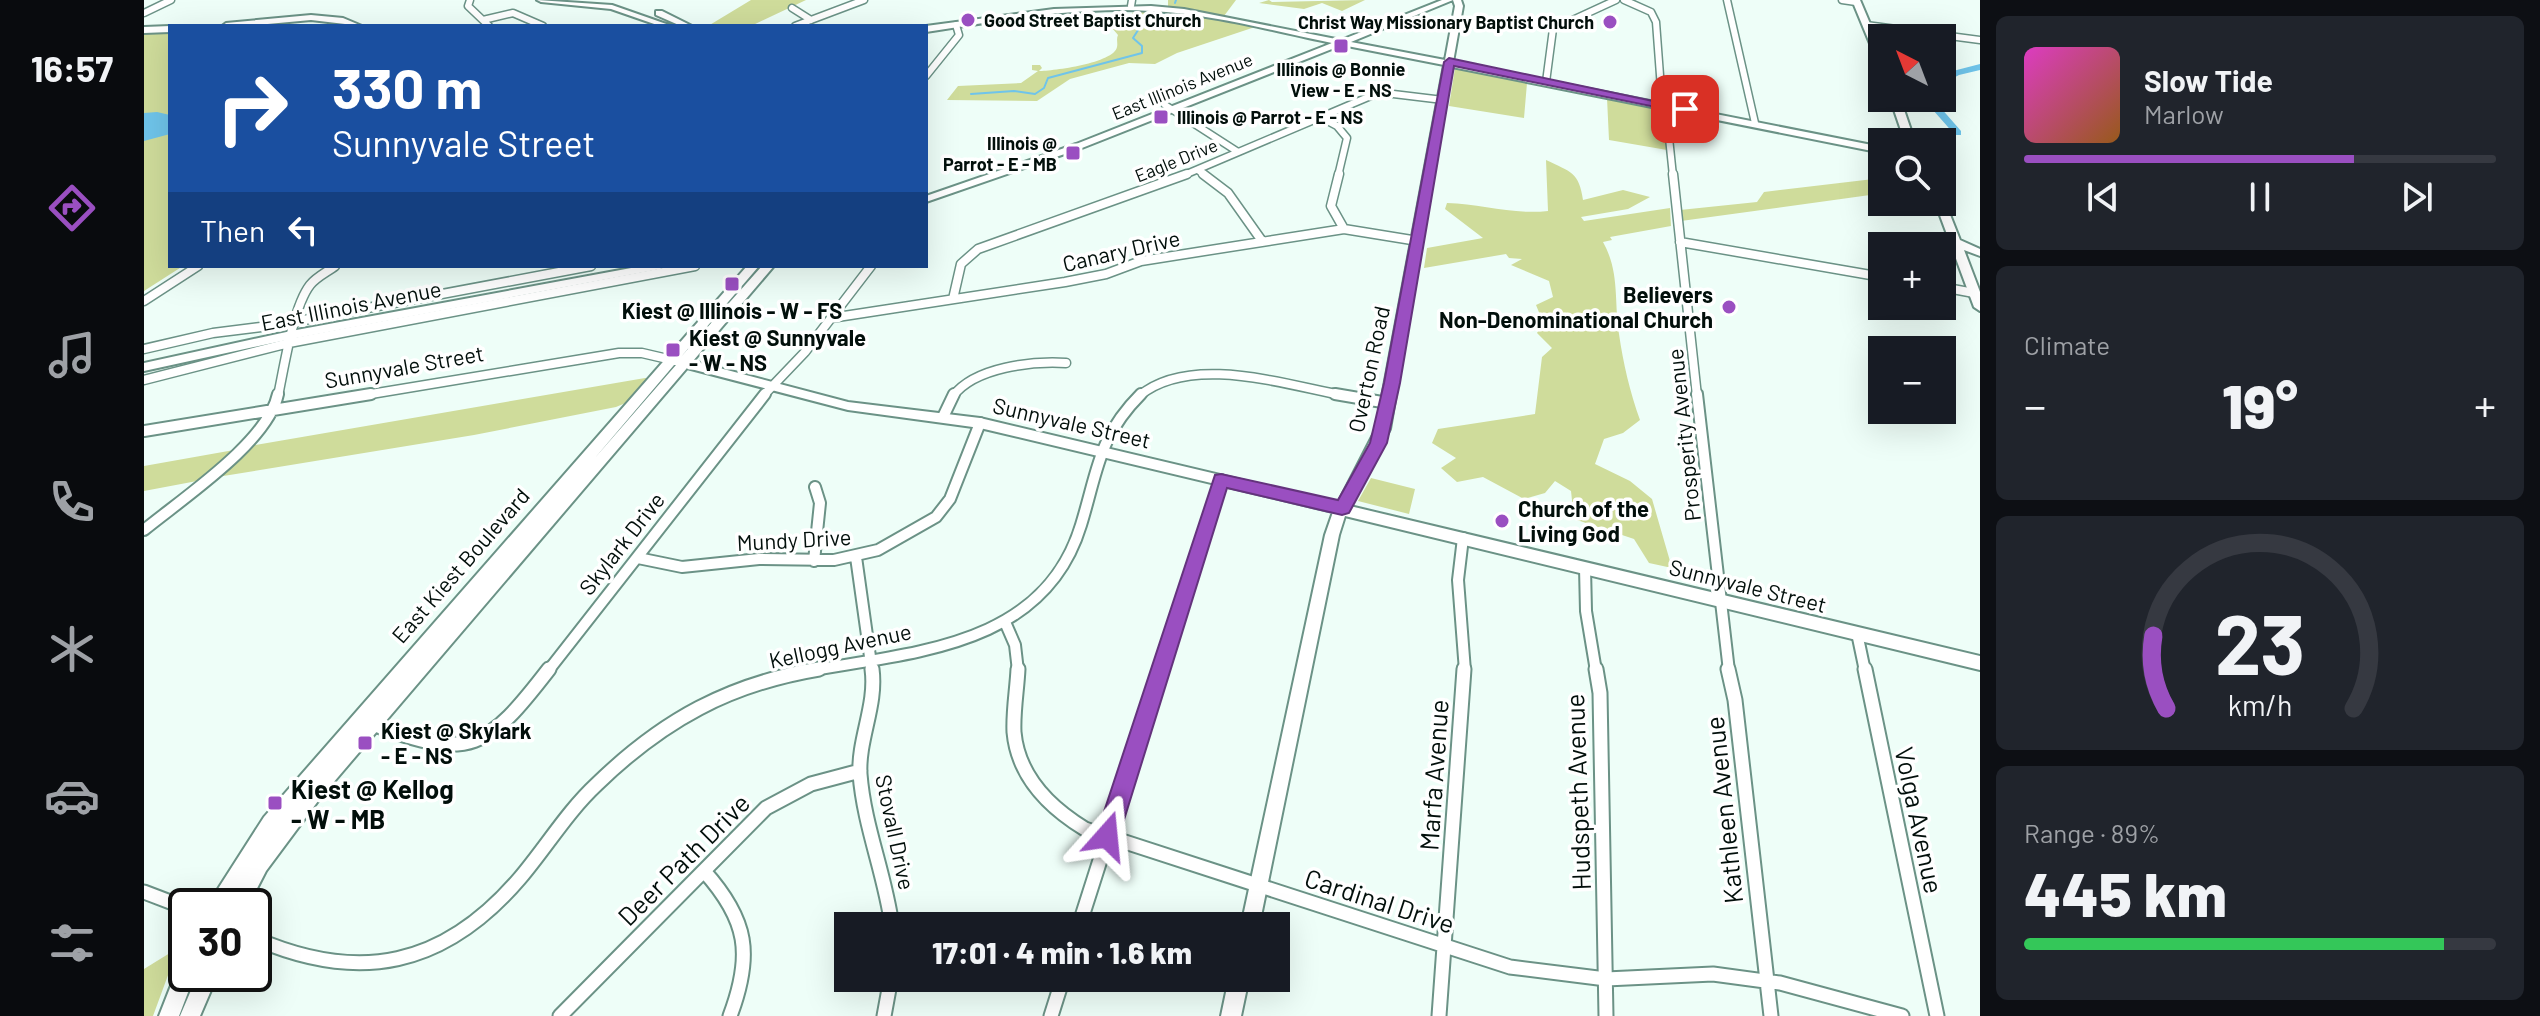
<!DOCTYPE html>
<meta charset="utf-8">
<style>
body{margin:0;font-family:Barlow,sans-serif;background:#20242c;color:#f1f3f6;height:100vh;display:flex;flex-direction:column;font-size:30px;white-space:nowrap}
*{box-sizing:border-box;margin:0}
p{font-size:26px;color:#9ea1a6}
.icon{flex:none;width:44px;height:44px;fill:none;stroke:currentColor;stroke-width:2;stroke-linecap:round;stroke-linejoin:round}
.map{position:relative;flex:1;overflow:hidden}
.details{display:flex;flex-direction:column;gap:16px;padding:16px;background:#0d0f14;width:560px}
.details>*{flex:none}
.guide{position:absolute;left:24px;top:24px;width:760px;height:244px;border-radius:0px;box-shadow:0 8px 32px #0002;background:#1a4fa0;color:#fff;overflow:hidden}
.needle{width:52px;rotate:318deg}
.controls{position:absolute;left:1724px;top:24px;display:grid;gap:16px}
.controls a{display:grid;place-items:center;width:88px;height:88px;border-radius:0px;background:#171b24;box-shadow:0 8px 32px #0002;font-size:40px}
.speed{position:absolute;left:24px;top:888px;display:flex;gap:16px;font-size:40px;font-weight:700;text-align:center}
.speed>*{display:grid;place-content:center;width:104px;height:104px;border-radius:50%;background:#171b24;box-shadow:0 8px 32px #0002;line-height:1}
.speed .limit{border:4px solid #111;border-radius:12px;background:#fff;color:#111}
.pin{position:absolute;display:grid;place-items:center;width:68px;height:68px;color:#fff;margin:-34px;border-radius:16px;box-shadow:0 4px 12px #0006}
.me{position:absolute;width:88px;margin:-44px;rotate:18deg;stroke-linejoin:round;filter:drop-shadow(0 0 6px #0008)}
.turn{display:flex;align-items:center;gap:28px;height:168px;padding:0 32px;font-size:36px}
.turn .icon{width:104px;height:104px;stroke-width:2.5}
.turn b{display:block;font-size:56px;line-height:68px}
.then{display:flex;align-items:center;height:76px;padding:0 32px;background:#0003;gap:16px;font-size:30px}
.big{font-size:60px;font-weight:800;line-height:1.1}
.details .card{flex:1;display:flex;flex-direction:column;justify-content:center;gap:12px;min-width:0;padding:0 28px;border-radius:12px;background:#20242c}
.details .dial{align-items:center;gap:0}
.dial svg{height:208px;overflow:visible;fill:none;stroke:#363941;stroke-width:7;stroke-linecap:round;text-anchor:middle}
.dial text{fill:#f1f3f6;stroke:none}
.song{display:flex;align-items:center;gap:24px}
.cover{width:96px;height:96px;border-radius:12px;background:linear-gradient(135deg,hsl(310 70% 55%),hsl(30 70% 35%))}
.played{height:8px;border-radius:4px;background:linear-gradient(90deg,#9a4fc1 70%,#363941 70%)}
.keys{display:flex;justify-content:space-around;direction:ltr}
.heat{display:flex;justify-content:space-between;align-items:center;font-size:44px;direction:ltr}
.charge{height:12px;border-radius:6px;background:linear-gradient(90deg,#34c759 89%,#363941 0)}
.trip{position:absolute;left:690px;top:912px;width:456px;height:80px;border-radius:0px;background:#171b24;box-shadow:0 8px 32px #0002;font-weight:800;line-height:80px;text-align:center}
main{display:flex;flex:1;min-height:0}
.dock{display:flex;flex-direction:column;width:144px;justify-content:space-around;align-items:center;background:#090b0e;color:#9ea1a6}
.dock .icon{width:56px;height:56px}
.dock .current{color:#9a4fc1}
.dock b{font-size:36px;color:#f1f3f6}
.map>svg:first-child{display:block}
.green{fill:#cfdc9b}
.water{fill:#6fc4ea}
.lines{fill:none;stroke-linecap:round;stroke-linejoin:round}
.stream{stroke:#6fc4ea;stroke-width:2}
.river{fill:#6fc4ea;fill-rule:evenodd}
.street-far3-casing{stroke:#6b9286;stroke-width:9}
.street-far2-casing{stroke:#6b9286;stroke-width:11}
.street-far1-casing{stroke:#6b9286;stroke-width:14}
.street-casing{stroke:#6b9286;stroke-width:17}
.secondary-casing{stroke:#6b9286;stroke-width:4}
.street-far3{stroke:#fff;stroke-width:6}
.street-far2{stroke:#fff;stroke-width:8}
.street-far1{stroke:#fff;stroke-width:10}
.street{stroke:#fff;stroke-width:13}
.secondary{fill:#fff;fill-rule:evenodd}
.route{fill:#9a4fc1;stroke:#64337d;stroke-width:2}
.poi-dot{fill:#9a4fc1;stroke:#fff;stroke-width:3}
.labels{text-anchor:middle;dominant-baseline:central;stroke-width:7;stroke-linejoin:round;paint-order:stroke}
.far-poi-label{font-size:18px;font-weight:bold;fill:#020f0b;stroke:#fff;text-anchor:start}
.far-street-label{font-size:18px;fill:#020f0b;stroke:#fff}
.street-label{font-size:22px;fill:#020f0b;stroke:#fff}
.poi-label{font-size:22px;font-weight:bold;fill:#020f0b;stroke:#fff;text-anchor:start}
.near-street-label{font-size:26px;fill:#020f0b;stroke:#fff}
.near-poi-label{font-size:26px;font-weight:bold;fill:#020f0b;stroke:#fff;text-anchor:start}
</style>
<main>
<nav class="dock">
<b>16:57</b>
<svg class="icon current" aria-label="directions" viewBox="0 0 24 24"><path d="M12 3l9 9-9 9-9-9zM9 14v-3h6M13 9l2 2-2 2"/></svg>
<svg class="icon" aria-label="music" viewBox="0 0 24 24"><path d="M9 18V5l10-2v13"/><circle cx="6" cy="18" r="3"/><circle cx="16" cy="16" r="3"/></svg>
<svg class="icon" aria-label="phone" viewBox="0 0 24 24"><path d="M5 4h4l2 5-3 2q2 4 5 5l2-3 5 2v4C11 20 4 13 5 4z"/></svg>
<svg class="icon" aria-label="climate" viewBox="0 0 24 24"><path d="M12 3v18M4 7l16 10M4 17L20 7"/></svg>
<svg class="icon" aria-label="car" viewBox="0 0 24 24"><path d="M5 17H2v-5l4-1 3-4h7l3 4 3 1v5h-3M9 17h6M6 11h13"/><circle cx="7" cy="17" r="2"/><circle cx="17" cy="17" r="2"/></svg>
<svg class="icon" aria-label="filters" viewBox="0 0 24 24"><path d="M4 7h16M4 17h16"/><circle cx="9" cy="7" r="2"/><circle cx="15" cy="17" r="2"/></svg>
</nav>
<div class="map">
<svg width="1836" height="1016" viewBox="0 0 1836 1016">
<rect width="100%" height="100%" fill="#eefef8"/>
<!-- green -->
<path class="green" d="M607 0H662L607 26H564Z
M1024 0H1092L1080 16 1024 6Z
M1125 0 1128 2 1221 0 1198 11 1178 3 1160 9 1115 3Z
M990 9 1033 13 1111 27 1033 53 1011 64 985 63 926 79 893 101 803 100 814 86 877 83 894 71 888 70V65H896L898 68 895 71C909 71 970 63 973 47 974 43 972 39 974 35L968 28 985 23Z
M0 33H26V266H39L0 291Z
M1311 68 1383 83 1380 118 1305 106Z
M1463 98 1520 109 1523 150 1465 140Z
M1402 160C1427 172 1435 172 1439 200L1479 190 1506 197 1484 209 1437 217 1440 221 1526 208 1527 226 1466 237 1468 240 1459 242C1476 272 1470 302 1475 334 1479 362 1486 393 1496 420L1479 433 1460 439 1451 464 1486 481 1508 499 1528 568 1505 563 1490 539 1430 519 1427 491 1411 481 1401 493 1380 499 1339 477 1313 482 1297 468 1312 458 1288 443 1294 429 1391 414 1398 357 1408 348 1393 333 1399 322 1392 305 1409 297 1405 281 1367 265 1378 259 1365 258 1362 254 1280 268 1283 248 1339 238 1301 209 1303 203C1337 204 1370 215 1404 211Z
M1738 178V196L1726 195 1537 221 1536 210 1613 202 1620 192Z
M501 378H506L484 402 472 407 330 435 67 478 105 446Z
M90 450 53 481 0 491V466Z
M1227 478 1271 489 1265 514 1214 501Z
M34 948 9 1016H0V969Z"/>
<!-- water -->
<path class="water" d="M13 112 26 115V134L0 141V113Z"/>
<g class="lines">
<!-- stream -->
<path class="stream" d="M1031 3 1032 0
M827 94 870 91 891 94 900 88 904 78 998 53V46L989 38 996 27 1021 13"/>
<!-- river -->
<path class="river" d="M1836 64V70L1815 75 1798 84V77L1809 71Z
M1784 98H1794L1796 107 1817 131V135H1811L1789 110Z"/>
<defs>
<path id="street-far3" d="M326 0 324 6 345 26
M1480 0 1507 12 1512 22 1518 102 1522 109 1529 176
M1583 0 1611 123
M1698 0 1712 2
M987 6 988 0
M648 8 667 20
M0 13 27 0
M339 20 369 13 399 26
M1722 25 1836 40
M651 26 720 0
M782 76 815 35 812 25
M1402 82 1409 29 1472 0
M1021 105 1094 152
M1176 117 1193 126 1203 138 1194 176
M1054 170 1062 176
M1038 176 1229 95 1241 93 1299 100"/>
<path id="street-far2" d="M1059 174 1084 193 1118 241
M1195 174 1187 206 1200 229
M1529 174 1553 396
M1536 242 1738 277
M1798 287 1830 293
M809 299 817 264 834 249 1043 174
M0 301 54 266
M687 318 921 282 962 274 997 261 1200 229 1274 241
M0 349 69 333 133 325 447 266
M0 380 145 343 551 266
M134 396C140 368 149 307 166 285 172 277 183 272 191 266
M215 396 475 353H498L528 360
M619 396 661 352 727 266
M809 396C831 367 888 361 922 363
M995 396C1047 353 1141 385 1202 396"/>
<path id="street-far1" d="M1191 394 1244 403
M1553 394 1585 671
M799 417 810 394
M0 431 227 394
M0 530C39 498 124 442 134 394
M1319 538 1314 580 1321 671
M712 557 728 671
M494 558 538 567 615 559 690 560 734 550 792 517 806 499 836 423
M670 561 676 503 671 487
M1441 568 1442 611 1452 671
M861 622 871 645 874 671
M1713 633 1721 671
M404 671 621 394
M664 671C770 652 900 647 937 525 954 470 954 437 997 394
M1016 671 1077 480"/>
<path id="street" d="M728 669C733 705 714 739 716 774 720 826 741 874 748 926
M874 669C873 690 869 711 870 732 874 777 905 807 941 829L1366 967 1462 979 1569 974 1636 983 1758 1016
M1452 669 1456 693 1462 1016
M1584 669 1591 700 1627 1016
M1721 669 1793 1016
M229 724C326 762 344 748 405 669
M560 871C604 920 609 955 586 1016
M0 892 42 908
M935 926 1017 669
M110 938C215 984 300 967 376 878 403 846 423 812 453 784 519 720 585 684 675 669
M416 1016 622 808 667 784 716 771
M740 1016 747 978
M907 1016 919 978
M1295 1016 1320 669"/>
<path id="secondary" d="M393 0 468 5 528 26H516L467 9 397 2Z
M1298 0H1317L1319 6 1309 62 1738 147V153L1308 67 1246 429 1206 506 1836 656V670L1201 516 1195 535 1115 926H1097L1181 535 1189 512 836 428 704 410 543 368 177 797 122 871 104 906H85L89 896 83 906H63L120 817 603 266H615L536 358 618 266H630L549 361 704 402 836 418 1194 503 1232 429 1300 65 1198 45 938 148 782 202V196L932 144 1188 43C1129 31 1068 14 1007 11 932 6 856 21 782 32V26L910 9 1007 6 1040 9 1197 40ZM1309 0 1311 6 1301 60 1207 42ZM530 365H532L450 459Z
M1708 0H1716L1738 52V66L1734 63Z
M512 11H518L548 26H537L512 15Z
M167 15 199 18 218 26 167 20 102 26H78L82 23Z
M26 26V32L0 33V27Z
M1746 98H1756L1771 142H1761Z
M1798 199 1801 202 1816 240 1836 249V256L1820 250 1836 292V311L1830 307 1791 202H1798Z
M498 266H522L516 269 147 339 0 371V363L147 331Z
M42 962V974H51L35 1016H15L35 965Z
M54 974H74L56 1016H36Z
M1085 978H1105L1097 1016H1077Z"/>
</defs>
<!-- street-far3 casing -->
<use href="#street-far3" class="street-far3-casing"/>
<!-- street-far2 casing -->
<use href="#street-far2" class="street-far2-casing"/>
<!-- street-far1 casing -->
<use href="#street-far1" class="street-far1-casing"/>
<!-- street casing -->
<use href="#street" class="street-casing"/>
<!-- secondary casing -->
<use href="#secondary" class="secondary-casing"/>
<!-- street-far3 -->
<use href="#street-far3" class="street-far3"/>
<!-- street-far2 -->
<use href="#street-far2" class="street-far2"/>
<!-- street-far1 -->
<use href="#street-far1" class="street-far1"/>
<!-- street -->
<use href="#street" class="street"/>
<!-- secondary -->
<use href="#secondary" class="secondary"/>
</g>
<!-- route -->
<path class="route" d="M1305 58 1547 109 1541 113 1310 66 1256 383 1243 443 1205 513 1198 515 1083 488 975 836 972 844 963 847 955 844 952 836 1071 475 1077 474 1194 500 1226 443 1240 383 1300 62Z"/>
<!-- markers -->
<g class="poi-dot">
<circle cx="824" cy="20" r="8"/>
<circle cx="1466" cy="22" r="8"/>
<rect x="1189" y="38" width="16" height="16" rx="4"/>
<rect x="1009" y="109" width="16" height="16" rx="4"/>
<rect x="921" y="145" width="16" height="16" rx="4"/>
<rect x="580" y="276" width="16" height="16" rx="4"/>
<circle cx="1585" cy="307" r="8"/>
<rect x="521" y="342" width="16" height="16" rx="4"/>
<circle cx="1358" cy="521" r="8"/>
<rect x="213" y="735" width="16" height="16" rx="4"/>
<rect x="123" y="795" width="16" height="16" rx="4"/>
</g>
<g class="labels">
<!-- far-poi labels -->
<g class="far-poi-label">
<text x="840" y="20">Good Street Baptist Church</text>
<text x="1450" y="22" text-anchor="end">Christ Way Missionary Baptist Church</text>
<text x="1197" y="69" text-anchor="middle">Illinois @ Bonnie<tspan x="1197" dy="21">View - E - NS</tspan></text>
<text x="1033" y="117">Illinois @ Parrot - E - NS</text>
<text x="913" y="143" text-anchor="end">Illinois @<tspan x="913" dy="21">Parrot - E - MB</tspan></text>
</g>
<!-- far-street labels -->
<g class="far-street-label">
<text transform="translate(1038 86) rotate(-22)">East Illinois Avenue</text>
<text transform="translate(1032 160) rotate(-22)">Eagle Drive</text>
</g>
<!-- street labels -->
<g class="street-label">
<text transform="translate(977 250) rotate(-13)">Canary Drive</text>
<text transform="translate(207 305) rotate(-11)">East Illinois Avenue</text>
<text transform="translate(260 366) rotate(-10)">Sunnyvale Street</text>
<text transform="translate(1224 369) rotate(-78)">Overton Road</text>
<text transform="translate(928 422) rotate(13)">Sunnyvale Street</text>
<text transform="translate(1539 435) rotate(-96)">Prosperity Avenue</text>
<text transform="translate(650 539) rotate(-3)">Mundy Drive</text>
<text transform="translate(477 543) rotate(-52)">Skylark Drive</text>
<text transform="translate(316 565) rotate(-49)">East Kiest Boulevard</text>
<text transform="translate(1604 585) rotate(14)">Sunnyvale Street</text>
<text transform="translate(696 645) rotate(-12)">Kellogg Avenue</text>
<text transform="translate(752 832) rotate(78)">Stovall Drive</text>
</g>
<!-- poi labels -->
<g class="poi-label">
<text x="1569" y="294" text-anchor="end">Believers<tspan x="1569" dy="25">Non-Denominational Church</tspan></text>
<text x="588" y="310" text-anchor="middle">Kiest @ Illinois - W - FS</text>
<text x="545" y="337">Kiest @ Sunnyvale<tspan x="545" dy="25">- W - NS</tspan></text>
<text x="1374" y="508">Church of the<tspan x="1374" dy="25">Living God</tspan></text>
<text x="237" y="730">Kiest @ Skylark<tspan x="237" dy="25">- E - NS</tspan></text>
</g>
<!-- near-street labels -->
<g class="near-street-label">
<text transform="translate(1289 775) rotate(-86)">Marfa Avenue</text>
<text transform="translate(1433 792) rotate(-92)">Hudspeth Avenue</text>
<text transform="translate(1579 810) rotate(-96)">Kathleen Avenue</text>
<text transform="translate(1776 820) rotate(78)">Volga Avenue</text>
<text transform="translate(539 859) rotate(-45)">Deer Path Drive</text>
<text transform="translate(1236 900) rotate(18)">Cardinal Drive</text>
</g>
<!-- near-poi labels -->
<g class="near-poi-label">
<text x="147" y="788">Kiest @ Kellog<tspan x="147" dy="30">- W - MB</tspan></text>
</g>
</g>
</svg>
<div class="controls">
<a><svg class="needle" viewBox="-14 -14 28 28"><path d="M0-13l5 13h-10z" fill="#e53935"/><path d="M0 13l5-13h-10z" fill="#9ea1a6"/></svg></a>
<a><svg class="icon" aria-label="search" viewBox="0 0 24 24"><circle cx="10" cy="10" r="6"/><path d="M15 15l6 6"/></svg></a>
<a>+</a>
<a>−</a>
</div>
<div class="speed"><div class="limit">30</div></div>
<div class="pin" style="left:1541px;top:109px;background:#d93025"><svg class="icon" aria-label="arrive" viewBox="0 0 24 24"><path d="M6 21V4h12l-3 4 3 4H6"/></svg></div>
<svg class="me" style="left:963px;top:836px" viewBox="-20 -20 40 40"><path d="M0-17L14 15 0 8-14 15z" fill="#9a4fc1" stroke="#fff" stroke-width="4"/></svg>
<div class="trip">17:01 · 4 min · 1.6 km</div>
<div class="guide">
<div class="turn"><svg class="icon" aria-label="right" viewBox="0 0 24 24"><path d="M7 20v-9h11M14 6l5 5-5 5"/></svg><div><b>330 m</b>Sunnyvale Street</div></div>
<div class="then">Then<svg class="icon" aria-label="left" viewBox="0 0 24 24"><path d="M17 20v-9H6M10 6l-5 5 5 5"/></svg></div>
</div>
</div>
<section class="details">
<div class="card">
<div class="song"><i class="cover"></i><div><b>Slow Tide</b><p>Marlow</p></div></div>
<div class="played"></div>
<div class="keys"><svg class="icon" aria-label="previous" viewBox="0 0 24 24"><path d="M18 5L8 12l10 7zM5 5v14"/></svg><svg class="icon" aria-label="pause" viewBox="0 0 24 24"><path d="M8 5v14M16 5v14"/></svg><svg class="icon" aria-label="next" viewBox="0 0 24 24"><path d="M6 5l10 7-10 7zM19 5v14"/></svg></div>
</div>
<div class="card"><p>Climate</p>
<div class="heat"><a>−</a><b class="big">19°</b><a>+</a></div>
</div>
<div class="card dial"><svg viewBox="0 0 100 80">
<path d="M14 69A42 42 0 1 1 86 69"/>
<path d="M14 69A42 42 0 0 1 9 41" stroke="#9a4fc1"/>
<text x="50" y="56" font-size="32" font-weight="700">23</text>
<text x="50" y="72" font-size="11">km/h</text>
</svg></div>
<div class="card"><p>Range · 89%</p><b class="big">445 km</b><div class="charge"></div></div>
</section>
</main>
